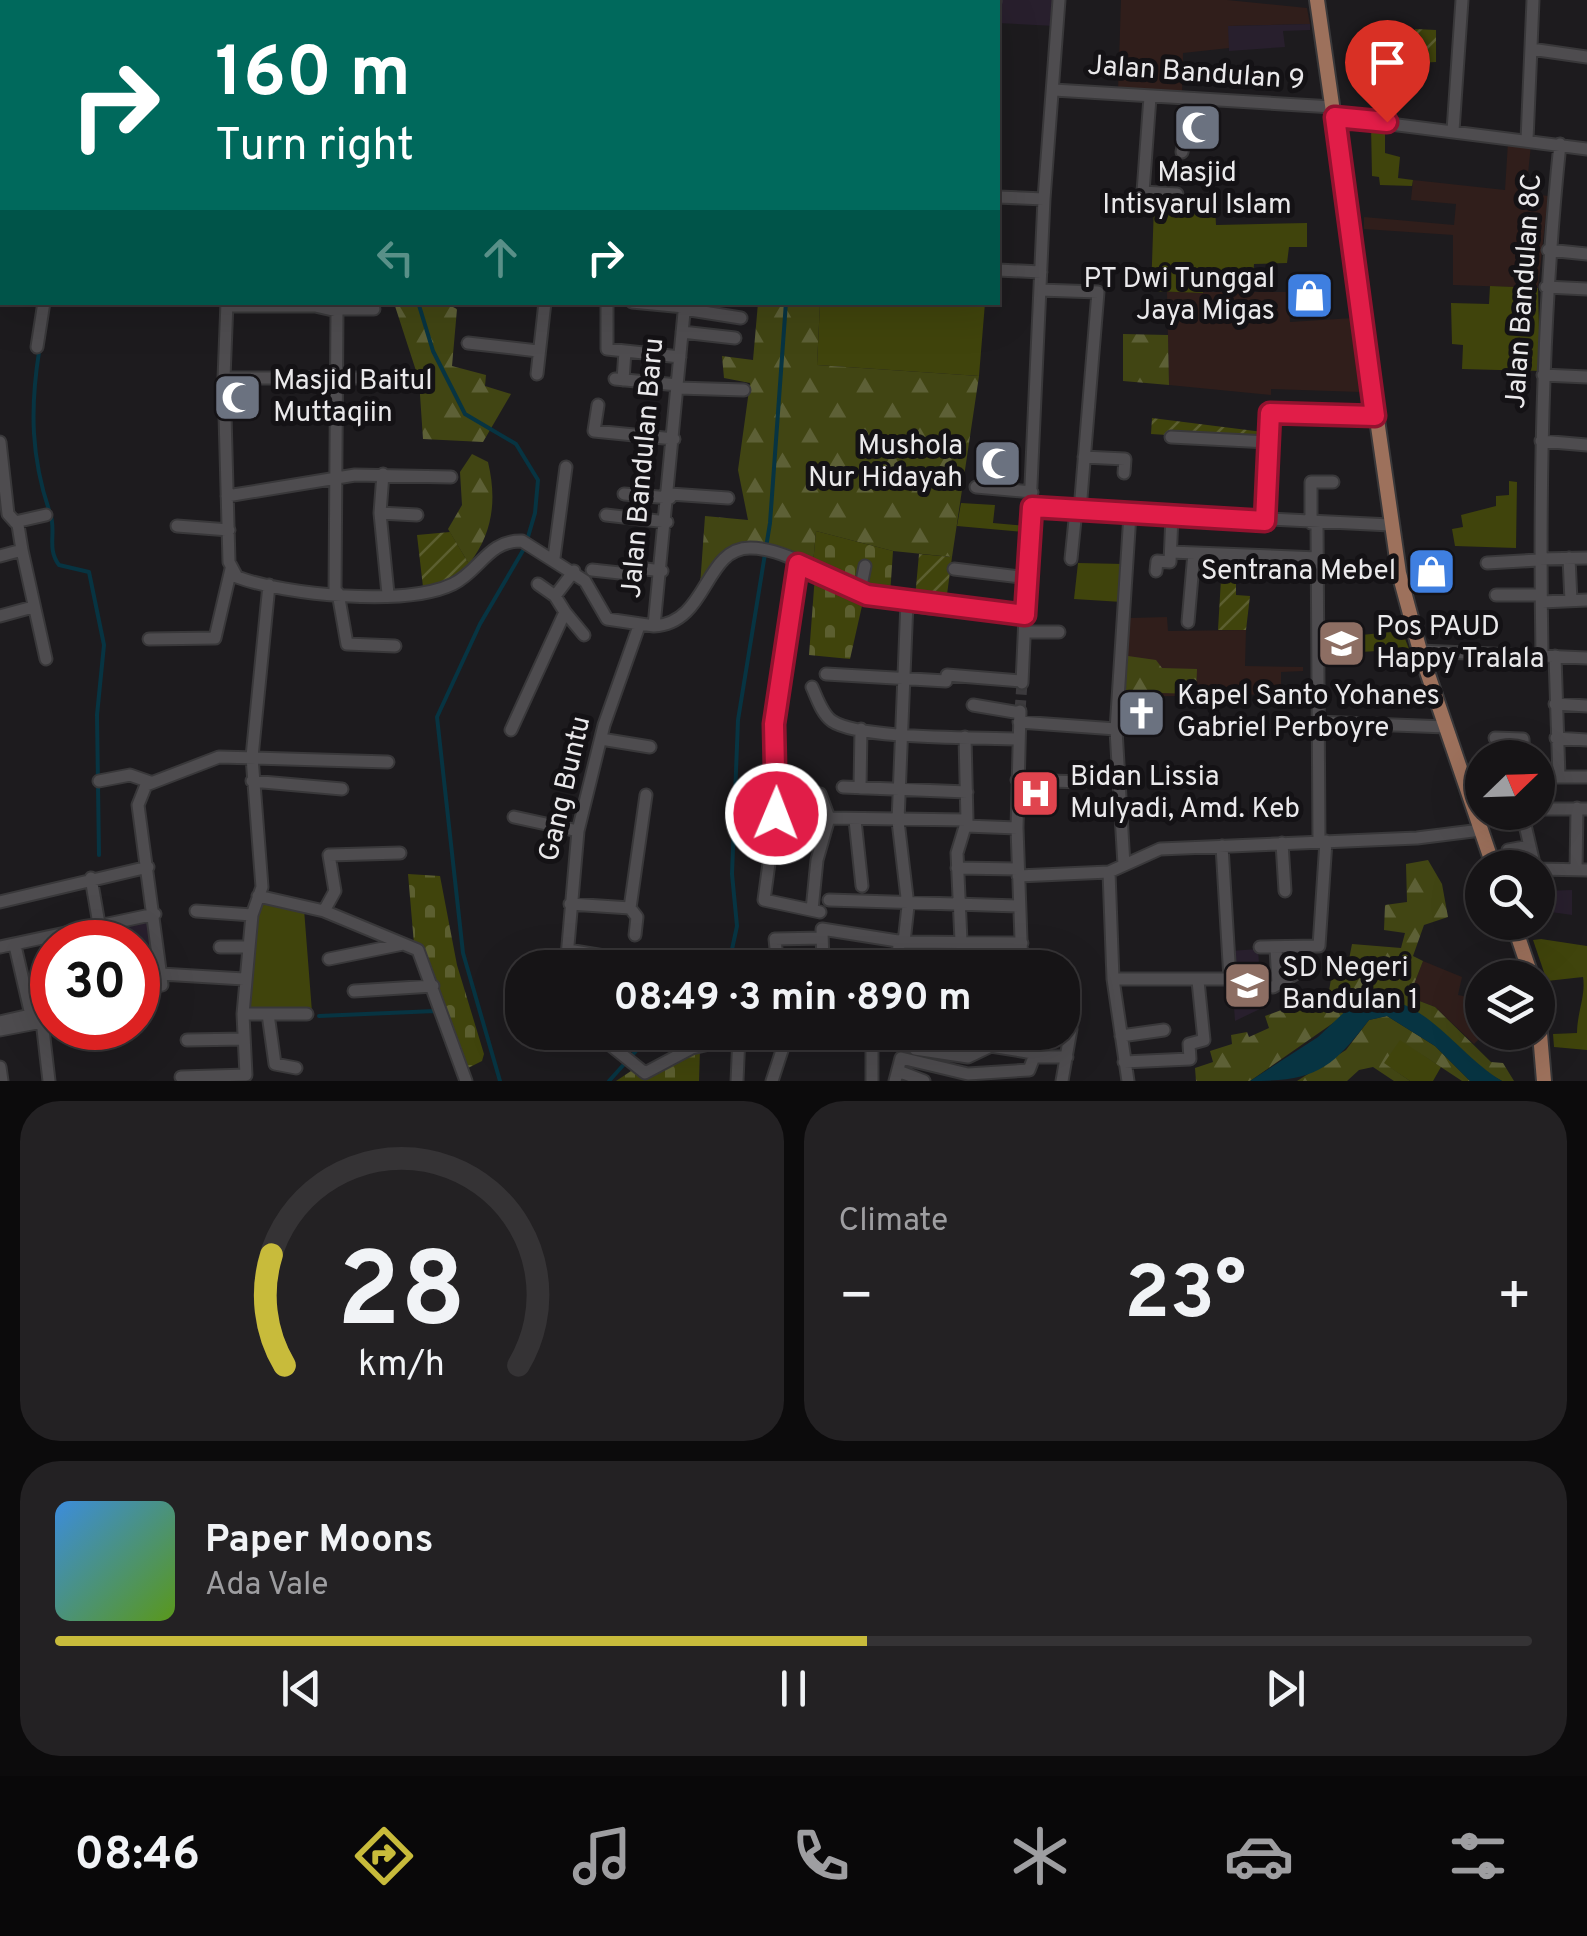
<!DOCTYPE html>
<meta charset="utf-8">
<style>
body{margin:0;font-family:Overpass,sans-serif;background:#232123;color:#f1f3f6;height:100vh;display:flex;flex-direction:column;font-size:38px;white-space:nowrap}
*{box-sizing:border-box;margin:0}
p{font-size:32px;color:#9e9ea1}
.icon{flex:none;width:55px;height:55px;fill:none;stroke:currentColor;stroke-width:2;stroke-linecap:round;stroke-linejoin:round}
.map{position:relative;height:1081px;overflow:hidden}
.drawer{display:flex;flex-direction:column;gap:20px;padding:20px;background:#0c0b0c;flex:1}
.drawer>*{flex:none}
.hud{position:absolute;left:0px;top:0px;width:1000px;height:305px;box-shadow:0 10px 40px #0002,0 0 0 2px #353335;background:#00695c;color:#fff;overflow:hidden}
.needle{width:65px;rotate:67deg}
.controls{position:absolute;left:1465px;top:740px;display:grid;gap:20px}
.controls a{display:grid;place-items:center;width:90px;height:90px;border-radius:50%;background:#161416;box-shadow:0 10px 40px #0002,0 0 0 2px #353335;font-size:50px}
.speed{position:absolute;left:30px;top:920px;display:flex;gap:20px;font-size:50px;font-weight:700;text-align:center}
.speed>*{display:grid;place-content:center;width:130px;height:130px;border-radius:50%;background:#161416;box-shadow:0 10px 40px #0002,0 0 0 2px #353335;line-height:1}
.speed .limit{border:15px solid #d22;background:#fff;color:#111}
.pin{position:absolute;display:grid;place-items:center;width:85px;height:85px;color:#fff;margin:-102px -42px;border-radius:50% 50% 50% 0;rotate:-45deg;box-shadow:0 0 10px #0007}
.pin .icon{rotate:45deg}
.me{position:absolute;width:110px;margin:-55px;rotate:1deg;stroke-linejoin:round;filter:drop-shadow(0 0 8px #0008)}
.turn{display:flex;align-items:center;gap:35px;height:210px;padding:0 50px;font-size:45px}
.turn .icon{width:130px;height:130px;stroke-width:2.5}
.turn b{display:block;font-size:70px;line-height:85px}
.lanes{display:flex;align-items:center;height:95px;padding:0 50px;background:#0003;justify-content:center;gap:50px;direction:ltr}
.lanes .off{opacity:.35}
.big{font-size:75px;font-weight:700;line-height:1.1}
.drawer .widget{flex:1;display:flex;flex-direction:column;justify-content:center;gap:15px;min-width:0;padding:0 35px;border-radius:40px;background:#232123}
.drawer .dial{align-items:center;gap:0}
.dial svg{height:260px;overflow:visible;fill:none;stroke:#353335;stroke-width:7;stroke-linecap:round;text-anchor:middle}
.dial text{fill:#f1f3f6;stroke:none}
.song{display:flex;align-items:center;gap:30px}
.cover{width:120px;height:120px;border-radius:15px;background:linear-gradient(135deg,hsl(210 70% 55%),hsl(90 70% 35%))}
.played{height:10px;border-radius:5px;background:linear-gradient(90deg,#c8bb3b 55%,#353335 55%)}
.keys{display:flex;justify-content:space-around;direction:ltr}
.heat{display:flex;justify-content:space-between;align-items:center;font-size:55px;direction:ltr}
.drawer .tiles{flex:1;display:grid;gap:20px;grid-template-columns:1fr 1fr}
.widget:last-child{grid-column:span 2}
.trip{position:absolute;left:505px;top:950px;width:575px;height:100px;border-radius:40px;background:#161416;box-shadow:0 10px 40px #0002,0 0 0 2px #353335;font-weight:700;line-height:100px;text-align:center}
.tabs{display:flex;height:160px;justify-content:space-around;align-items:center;background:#090809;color:#9e9ea1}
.tabs .icon{width:70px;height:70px}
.tabs .selected{color:#c8bb3b}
.tabs b{font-size:45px;color:#f1f3f6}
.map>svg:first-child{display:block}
.industrial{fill:#301e1b}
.education{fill:#281f2d}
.grass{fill:#40440c}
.forest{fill:url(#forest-firs)}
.cemetery{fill:url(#cemetery-stones)}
.garden{fill:url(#garden-furrows)}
.water{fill:#073442}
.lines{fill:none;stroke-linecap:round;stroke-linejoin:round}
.stream{stroke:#073442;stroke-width:4}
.minor-tunnel{stroke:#3c3a3d;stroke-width:11;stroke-dasharray:11 5.5;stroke-linecap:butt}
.minor-casing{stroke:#39383a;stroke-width:15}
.major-casing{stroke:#39383a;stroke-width:18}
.minor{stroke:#4e4c4f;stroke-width:11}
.major{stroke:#9d715c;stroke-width:14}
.route-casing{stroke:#92132f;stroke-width:25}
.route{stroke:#e11d48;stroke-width:18}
.labels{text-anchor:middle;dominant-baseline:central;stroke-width:10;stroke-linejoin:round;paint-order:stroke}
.street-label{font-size:28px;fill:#eae9eb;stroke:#141215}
.poi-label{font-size:28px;fill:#eae9eb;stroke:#141215;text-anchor:start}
</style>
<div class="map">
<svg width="1587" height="1081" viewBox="0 0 1587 1081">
<defs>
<pattern id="forest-firs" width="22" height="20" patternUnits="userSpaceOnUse" patternTransform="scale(2.5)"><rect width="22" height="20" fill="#414513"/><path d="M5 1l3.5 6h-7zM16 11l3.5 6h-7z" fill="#5d6036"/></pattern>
<pattern id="cemetery-stones" width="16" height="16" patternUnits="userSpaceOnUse" patternTransform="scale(2.5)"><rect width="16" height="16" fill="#40440c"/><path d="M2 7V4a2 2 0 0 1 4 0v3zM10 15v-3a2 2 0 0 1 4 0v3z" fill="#5c5f30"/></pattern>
<pattern id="garden-furrows" width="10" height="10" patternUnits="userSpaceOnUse" patternTransform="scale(2.5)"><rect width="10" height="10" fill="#40440c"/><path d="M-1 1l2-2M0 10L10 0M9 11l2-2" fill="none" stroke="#5c5f30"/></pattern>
</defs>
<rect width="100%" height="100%" fill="#1d1b1e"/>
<!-- industrial -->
<path class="industrial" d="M1121 0H1227L1307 8 1310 24 1229 26V48L1183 53 1182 96 1118 92Z
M1508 142 1531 145 1526 193 1548 196 1538 288 1453 285V235L1364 229V217L1454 225 1456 204 1411 200 1413 180 1505 190Z
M1167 292H1288L1290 322 1353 318 1361 392 1271 389V395L1169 385Z
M1167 617 1168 631 1246 630 1245 666 1303 667V671L1281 672V694L1123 697 1130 618Z
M1423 961 1462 977 1458 995 1482 1000V1032L1525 1035 1481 1037 1474 1044 1435 1007 1409 997Z"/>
<!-- education -->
<path class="education" d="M998 0H1056L1055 26 998 23Z
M1310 24V30L1283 31 1285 47 1229 51 1228 26Z
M1572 890V915L1544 911 1540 891Z
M151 921 158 981 138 985V942H90L88 932Z
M1258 949 1262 1008 1235 1021 1230 951Z"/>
<!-- grass -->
<path class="grass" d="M1371 125H1385V153L1400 157 1398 178 1413 180 1412 186 1380 185 1379 177 1372 176Z
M1154 205 1215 206 1216 225 1307 223V247H1289L1287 263 1254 264 1253 276H1203V293L1151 291Z
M1490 286 1538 288 1540 371 1462 369 1463 345 1452 344 1451 303 1489 304Z
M820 303H985L979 376 817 365Z
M1509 481 1517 482 1516 548 1455 546 1452 529 1463 527 1461 515 1496 506V496L1509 495Z
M961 503 995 505 993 523 1026 526 1025 532 957 526Z
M1078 563 1124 564 1122 602 1074 599Z
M1402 631 1409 649 1361 652V635Z
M259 901 304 909 312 1012H250L249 969Z
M1541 939 1587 946V1050L1554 1047 1553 1034 1577 1033C1577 1013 1586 995 1583 977L1547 981 1533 940Z
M1400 1039 1441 1067 1433 1081H1410L1383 1063Z"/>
<!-- forest -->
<path class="forest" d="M394 303H445L457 309 452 366 486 375 485 386 511 394 483 442 423 439 419 380Z
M758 303H820L817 365 979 376 952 557 893 551 816 531 813 564C760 539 733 527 700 586L705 516 748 520 738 470 750 383 724 378 722 356 753 360Z
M1123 334 1168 335 1169 385 1123 381Z
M472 454 488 462C497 500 493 533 469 564L448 529 462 505 460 472Z
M1128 656 1156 660 1162 668 1197 669 1196 694 1162 693 1161 699 1123 697Z
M1428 860 1442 884 1448 917 1424 925 1413 956 1423 961 1409 997 1435 1007 1491 1062 1503 1063 1514 1081H1502L1488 1073 1416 1011 1384 997 1336 1021 1250 1081H1196L1195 1068 1213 1062 1210 1051 1232 1044 1231 1035 1247 1032 1249 1037 1269 1028 1265 1016 1284 1009 1282 1001 1302 990 1328 997 1331 979 1345 980 1352 944 1401 948 1405 933 1384 930 1385 905 1407 902 1406 864Z
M1387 1016 1435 1046 1470 1081H1462L1400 1040 1384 1063 1410 1081H1394L1373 1067 1359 1070 1347 1081H1297L1346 1050 1369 1020Z"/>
<!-- cemetery -->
<path class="cemetery" d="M816 531 893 551 890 595 865 589 813 564Z
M815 575 864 597 850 659 809 655Z
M408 874 440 876 457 965 484 1054 482 1061 468 1068 414 944Z
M700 1048 699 1081H616L634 1069 642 1076Z"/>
<!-- garden -->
<path class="garden" d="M1415 29 1436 30V62L1415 63Z
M1152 418 1263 432V441L1151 434Z
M450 532 469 564 456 578 423 587 417 535Z
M919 554 952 557 946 602 915 598Z
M1221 579H1236V595L1250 596 1246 630H1218Z"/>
<!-- water -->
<path class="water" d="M1371 997C1427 998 1458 1055 1502 1081H1470L1435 1046 1387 1016 1369 1020C1330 1071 1314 1081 1250 1081L1318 1037 1354 1003Z"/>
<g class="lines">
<!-- stream -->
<path class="stream" d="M488 2V0
M801 2V0
M0 79 2 81
M418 302 433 351 465 414 516 444 538 480 535 513 525 547 480 624 437 717 463 953 500 1081
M39 352C30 409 31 458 50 513 57 531 46 548 59 565L89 572 104 645 97 715 99 855
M728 968 737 926 732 874 738 720 770 523 786 302
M319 1016 435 1011 437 1015
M904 1036 951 1041 978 1032
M609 1081 653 1032"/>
<!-- minor-tunnel -->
<path class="minor-tunnel" d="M1020 711 1022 683"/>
<defs>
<path id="minor" d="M203 0V2
M318 0H325
M685 0 686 2
M258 2 259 0
M631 2V0
M833 2 834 0
M995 2V0
M1531 49 1587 57
M1054 90 1333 107
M1150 97 1143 192 1177 194
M1335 117 1587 149
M1453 131 1462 0
M1527 140 1533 0
M1182 152 1192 101
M998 197 1044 199
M1548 250 1587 254
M0 267H2
M998 270 1041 272
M1546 287 1587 289
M1040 290 1098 292 1080 510
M227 302 224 378 229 562 237 577C285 595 406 607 453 584 480 571 488 540 522 541L585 581 607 619 654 626 685 302
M607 302V349L680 357
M632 302 684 307
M227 306H315L337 311 335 593
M337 309H374
M684 309 741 318
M682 332 735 338
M468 343 538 351
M37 347 44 302
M537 374 545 302
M1543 375 1587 377
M224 378H401
M615 379 678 385
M623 380 625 351
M678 388 744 390
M598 405 594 431 674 439
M1171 437 1268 442 1265 521
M1541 441 1587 445
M0 442 8 514 18 525 22 550 0 556
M1268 442 1269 413 1375 415
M1084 457 1125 459 1124 473
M976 487 1032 492
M624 494 670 498
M670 494 728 498
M227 496 355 475 451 477
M1032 507 1390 525
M380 513 383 474
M606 515 667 522
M15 522 46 515
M1311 523V482H1333
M1317 523 1319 842
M177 526 229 530
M22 550 46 659
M1171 552 1318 558
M554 558 566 467
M1569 558 1571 601
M1071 559 1076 510
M1539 559 1587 558
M1487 563 1539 560
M799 564 774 724 779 789 764 900 820 912
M954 569 1028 578
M592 570 629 574 630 567 662 571
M1156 571 1157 561 1170 562 1172 516
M538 584 555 596
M269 585 252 757 262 887 252 915 243 1014H307
M860 591 865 566
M338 593 347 644 395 646
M388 594 380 513 417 515
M1496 595H1541
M1542 602 1587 600
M565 612 584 635
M0 616 33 607
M1188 622 1194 553
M654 626C708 623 704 548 750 548 789 548 829 581 864 594 913 611 974 611 1025 615
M1025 632H1059
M149 639 215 638 231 569
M1420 651 1587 658
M1542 655C1539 484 1542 315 1560 144
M1555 656 1559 777
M826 674 946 681 947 675 1022 681
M1022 683 1044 199 1059 0
M812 687C817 698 822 714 832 721 860 740 980 737 1019 739
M1555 704 1587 706
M973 705 1020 713
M1020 711 1017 828 1022 968
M1019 722 1116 729
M1317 722 1446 727
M511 730 565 612 555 596 574 571
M965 737 967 820
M1495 738 1523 739 1524 758
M1556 738 1587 740
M601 739 650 747
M1538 777H1587
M1017 780 1083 782
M99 781 130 775 150 782
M252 781 342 789
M1465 781 1482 778
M843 787 967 792
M860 788 861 729
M779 789 820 794 829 818 817 860 812 910
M1538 809H1587
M1522 812 1535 868
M514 817 578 831
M829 818 967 820 957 853 961 941
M855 820 862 886
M966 826 1017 828
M1282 843 1285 891
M1508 850 1529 846
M1124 865 1116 730 1130 514
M957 868 1018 869
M1538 869 1587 870
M1576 870 1577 808
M1109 872 1113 979 1128 1081
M1018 876 1109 872 1160 849 1417 838 1481 830
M91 878 99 924
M258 896 324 911 418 950 466 1081
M829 900 1019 906
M0 902 148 867
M570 904 630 908 637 917 635 935
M630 908 646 795
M196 911 252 915
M324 911 335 891 329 855 400 853
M904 942 908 906 898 821 907 602
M0 947 155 914
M220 947H249
M1260 947 1319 946 1326 841
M1276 948 1278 984
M16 950 31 1015
M568 950 610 957
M329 959 403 944
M566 968 578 831 604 725 639 626
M778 968 775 939 822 938
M823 968 822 929 904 942 1022 943
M898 968 899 941
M161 974 244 979
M1113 979H1230L1222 846
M1273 987 1295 974
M138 990 162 985 138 805 146 785 219 757 388 762
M354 991 433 986
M41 1012 49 1081
M268 1014 275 1064 296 1068
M0 1022 52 1010
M0 1030 42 1022
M594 1032 645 1073 692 1048 760 1032
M1121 1036 1164 1030
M187 1040 244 1039
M915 1049 968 1057 991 1046 1033 1053 1034 1057
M1124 1062 1190 1059 1189 1044 1204 1040 1198 981
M0 1067 2 1081
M898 1071 924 1081
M181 1077 246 1075 243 1014
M737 1081 739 1036
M772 1081 788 1032
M872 1081V1032
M895 1081 901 1058 968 1074 1029 1070 1034 1057H1067
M1062 1081 1071 1029 1062 1012"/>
<path id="major" d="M1317 0 1399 573 1420 651 1494 868
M1513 922 1532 978
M1538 1010 1544 1081"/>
</defs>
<!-- minor casing -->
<use href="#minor" class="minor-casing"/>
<!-- major casing -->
<use href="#major" class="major-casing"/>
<!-- minor -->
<use href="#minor" class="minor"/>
<!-- major -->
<use href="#major" class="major"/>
</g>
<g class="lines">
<defs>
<path id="route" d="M776 814 774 724 798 564 867 595 1025 615 1032 507 1265 521 1270 413 1375 416 1335 117 1387 122"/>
</defs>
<!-- route casing -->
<use href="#route" class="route-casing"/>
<!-- route -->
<use href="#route" class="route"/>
</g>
<!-- icons -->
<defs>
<symbol id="mosque-square" viewBox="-11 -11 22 22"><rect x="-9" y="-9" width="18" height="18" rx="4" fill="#6b7280" stroke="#141215"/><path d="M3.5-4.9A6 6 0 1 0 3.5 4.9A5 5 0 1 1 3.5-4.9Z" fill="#fff"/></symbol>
<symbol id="shop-square" viewBox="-11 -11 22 22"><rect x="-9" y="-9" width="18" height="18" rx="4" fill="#3f7fe0" stroke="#141215"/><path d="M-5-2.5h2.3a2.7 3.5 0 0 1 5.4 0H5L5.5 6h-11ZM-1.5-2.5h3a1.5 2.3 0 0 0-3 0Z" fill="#fff"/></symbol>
<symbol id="school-square" viewBox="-11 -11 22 22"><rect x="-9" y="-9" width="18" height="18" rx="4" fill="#8d6e63" stroke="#141215"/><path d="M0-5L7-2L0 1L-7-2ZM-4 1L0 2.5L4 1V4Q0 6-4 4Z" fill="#fff"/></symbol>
<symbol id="church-square" viewBox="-11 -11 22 22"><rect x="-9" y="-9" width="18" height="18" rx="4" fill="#6b7280" stroke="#141215"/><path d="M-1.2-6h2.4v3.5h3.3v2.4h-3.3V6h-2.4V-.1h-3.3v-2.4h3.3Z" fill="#fff"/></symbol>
<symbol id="hospital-square" viewBox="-11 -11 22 22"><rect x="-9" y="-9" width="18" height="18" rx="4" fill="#e0444e" stroke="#141215"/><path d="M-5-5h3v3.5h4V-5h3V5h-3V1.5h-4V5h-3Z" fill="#fff"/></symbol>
</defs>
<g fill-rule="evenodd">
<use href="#mosque-square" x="1170" y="100" width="55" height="55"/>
<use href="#shop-square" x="1282" y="268" width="55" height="55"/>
<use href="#mosque-square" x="210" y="370" width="55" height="55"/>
<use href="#mosque-square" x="970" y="436" width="55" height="55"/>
<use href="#shop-square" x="1404" y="544" width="55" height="55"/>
<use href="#school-square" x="1314" y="616" width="55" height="55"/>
<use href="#church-square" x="1114" y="686" width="55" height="55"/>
<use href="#hospital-square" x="1008" y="766" width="55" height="55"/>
<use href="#school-square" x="1220" y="958" width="55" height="55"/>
</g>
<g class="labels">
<!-- street labels -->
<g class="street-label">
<text transform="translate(1196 74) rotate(4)">Jalan Bandulan 9</text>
<text transform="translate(1525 291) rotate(-86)">Jalan Bandulan 8C</text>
<text transform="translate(644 468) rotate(-85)">Jalan Bandulan Baru</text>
<text transform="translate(566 789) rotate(-77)">Gang Buntu</text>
</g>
<!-- poi labels -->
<g class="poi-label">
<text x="1197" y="174" text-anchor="middle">Masjid<tspan x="1197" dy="32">Intisyarul Islam</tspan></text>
<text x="1275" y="280" text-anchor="end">PT Dwi Tunggal<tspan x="1275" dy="32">Jaya Migas</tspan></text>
<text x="273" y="382">Masjid Baitul<tspan x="273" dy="32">Muttaqiin</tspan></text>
<text x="963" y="447" text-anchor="end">Mushola<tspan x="963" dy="32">Nur Hidayah</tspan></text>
<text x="1396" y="572" text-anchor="end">Sentrana Mebel</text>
<text x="1376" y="628">Pos PAUD<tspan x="1376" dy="32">Happy Tralala</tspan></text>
<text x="1177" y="697">Kapel Santo Yohanes<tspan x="1177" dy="32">Gabriel Perboyre</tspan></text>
<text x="1070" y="778">Bidan Lissia<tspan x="1070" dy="32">Mulyadi, Amd. Keb</tspan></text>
<text x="1282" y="969">SD Negeri<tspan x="1282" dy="32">Bandulan 1</tspan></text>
</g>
</g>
</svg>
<div class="controls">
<a><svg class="needle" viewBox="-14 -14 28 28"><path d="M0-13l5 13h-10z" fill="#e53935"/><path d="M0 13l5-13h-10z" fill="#9e9ea1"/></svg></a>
<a><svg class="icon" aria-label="search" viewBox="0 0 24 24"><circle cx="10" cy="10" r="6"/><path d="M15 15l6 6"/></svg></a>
<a><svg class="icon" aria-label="layers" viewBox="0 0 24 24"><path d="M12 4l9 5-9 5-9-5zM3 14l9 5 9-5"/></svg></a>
</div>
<div class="speed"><div class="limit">30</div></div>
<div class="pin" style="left:1387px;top:122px;background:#d93025"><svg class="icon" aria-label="arrive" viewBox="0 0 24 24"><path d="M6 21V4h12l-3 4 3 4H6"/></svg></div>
<svg class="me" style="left:776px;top:814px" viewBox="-20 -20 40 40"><circle r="17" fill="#e11d48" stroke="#fff" stroke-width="3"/><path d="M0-11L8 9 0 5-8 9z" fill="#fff"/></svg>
<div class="trip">08:49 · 3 min · 890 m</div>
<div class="hud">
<div class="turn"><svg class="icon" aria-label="right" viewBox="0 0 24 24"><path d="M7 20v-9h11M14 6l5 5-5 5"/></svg><div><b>160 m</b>Turn right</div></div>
<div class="lanes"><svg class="icon off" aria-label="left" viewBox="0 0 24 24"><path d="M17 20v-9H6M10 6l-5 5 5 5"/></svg><svg class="icon off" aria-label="ahead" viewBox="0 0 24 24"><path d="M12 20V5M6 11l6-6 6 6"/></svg><svg class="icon" aria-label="right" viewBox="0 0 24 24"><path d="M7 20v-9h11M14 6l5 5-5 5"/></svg></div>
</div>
</div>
<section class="drawer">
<div class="tiles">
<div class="widget dial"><svg viewBox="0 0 100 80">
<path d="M14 69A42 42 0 1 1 86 69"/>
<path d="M14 69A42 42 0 0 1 10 35" stroke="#c8bb3b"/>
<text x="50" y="56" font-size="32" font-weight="700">28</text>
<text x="50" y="72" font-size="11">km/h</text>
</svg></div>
<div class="widget"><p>Climate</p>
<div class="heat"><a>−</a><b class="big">23°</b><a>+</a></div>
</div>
<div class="widget">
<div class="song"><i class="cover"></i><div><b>Paper Moons</b><p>Ada Vale</p></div></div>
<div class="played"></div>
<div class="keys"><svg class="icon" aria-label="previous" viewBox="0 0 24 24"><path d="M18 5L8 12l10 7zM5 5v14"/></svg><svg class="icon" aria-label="pause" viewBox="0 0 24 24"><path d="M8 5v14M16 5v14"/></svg><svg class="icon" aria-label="next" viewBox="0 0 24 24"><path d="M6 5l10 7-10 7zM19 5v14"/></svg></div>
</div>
</div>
</section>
<nav class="tabs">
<b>08:46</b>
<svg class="icon selected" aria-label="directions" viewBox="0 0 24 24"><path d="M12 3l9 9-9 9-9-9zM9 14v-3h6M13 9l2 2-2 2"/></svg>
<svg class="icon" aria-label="music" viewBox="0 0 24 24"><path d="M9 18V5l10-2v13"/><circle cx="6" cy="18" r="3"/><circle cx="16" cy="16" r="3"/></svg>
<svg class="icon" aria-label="phone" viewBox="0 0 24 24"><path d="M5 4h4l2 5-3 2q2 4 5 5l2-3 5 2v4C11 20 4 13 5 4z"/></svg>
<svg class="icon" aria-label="climate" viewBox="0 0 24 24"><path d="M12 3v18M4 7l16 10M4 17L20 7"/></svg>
<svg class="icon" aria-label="car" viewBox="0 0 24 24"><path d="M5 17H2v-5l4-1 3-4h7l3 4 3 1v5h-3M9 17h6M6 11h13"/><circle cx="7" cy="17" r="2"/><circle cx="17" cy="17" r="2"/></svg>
<svg class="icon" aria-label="filters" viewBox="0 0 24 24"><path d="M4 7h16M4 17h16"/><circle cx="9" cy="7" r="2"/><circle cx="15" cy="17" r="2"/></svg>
</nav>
